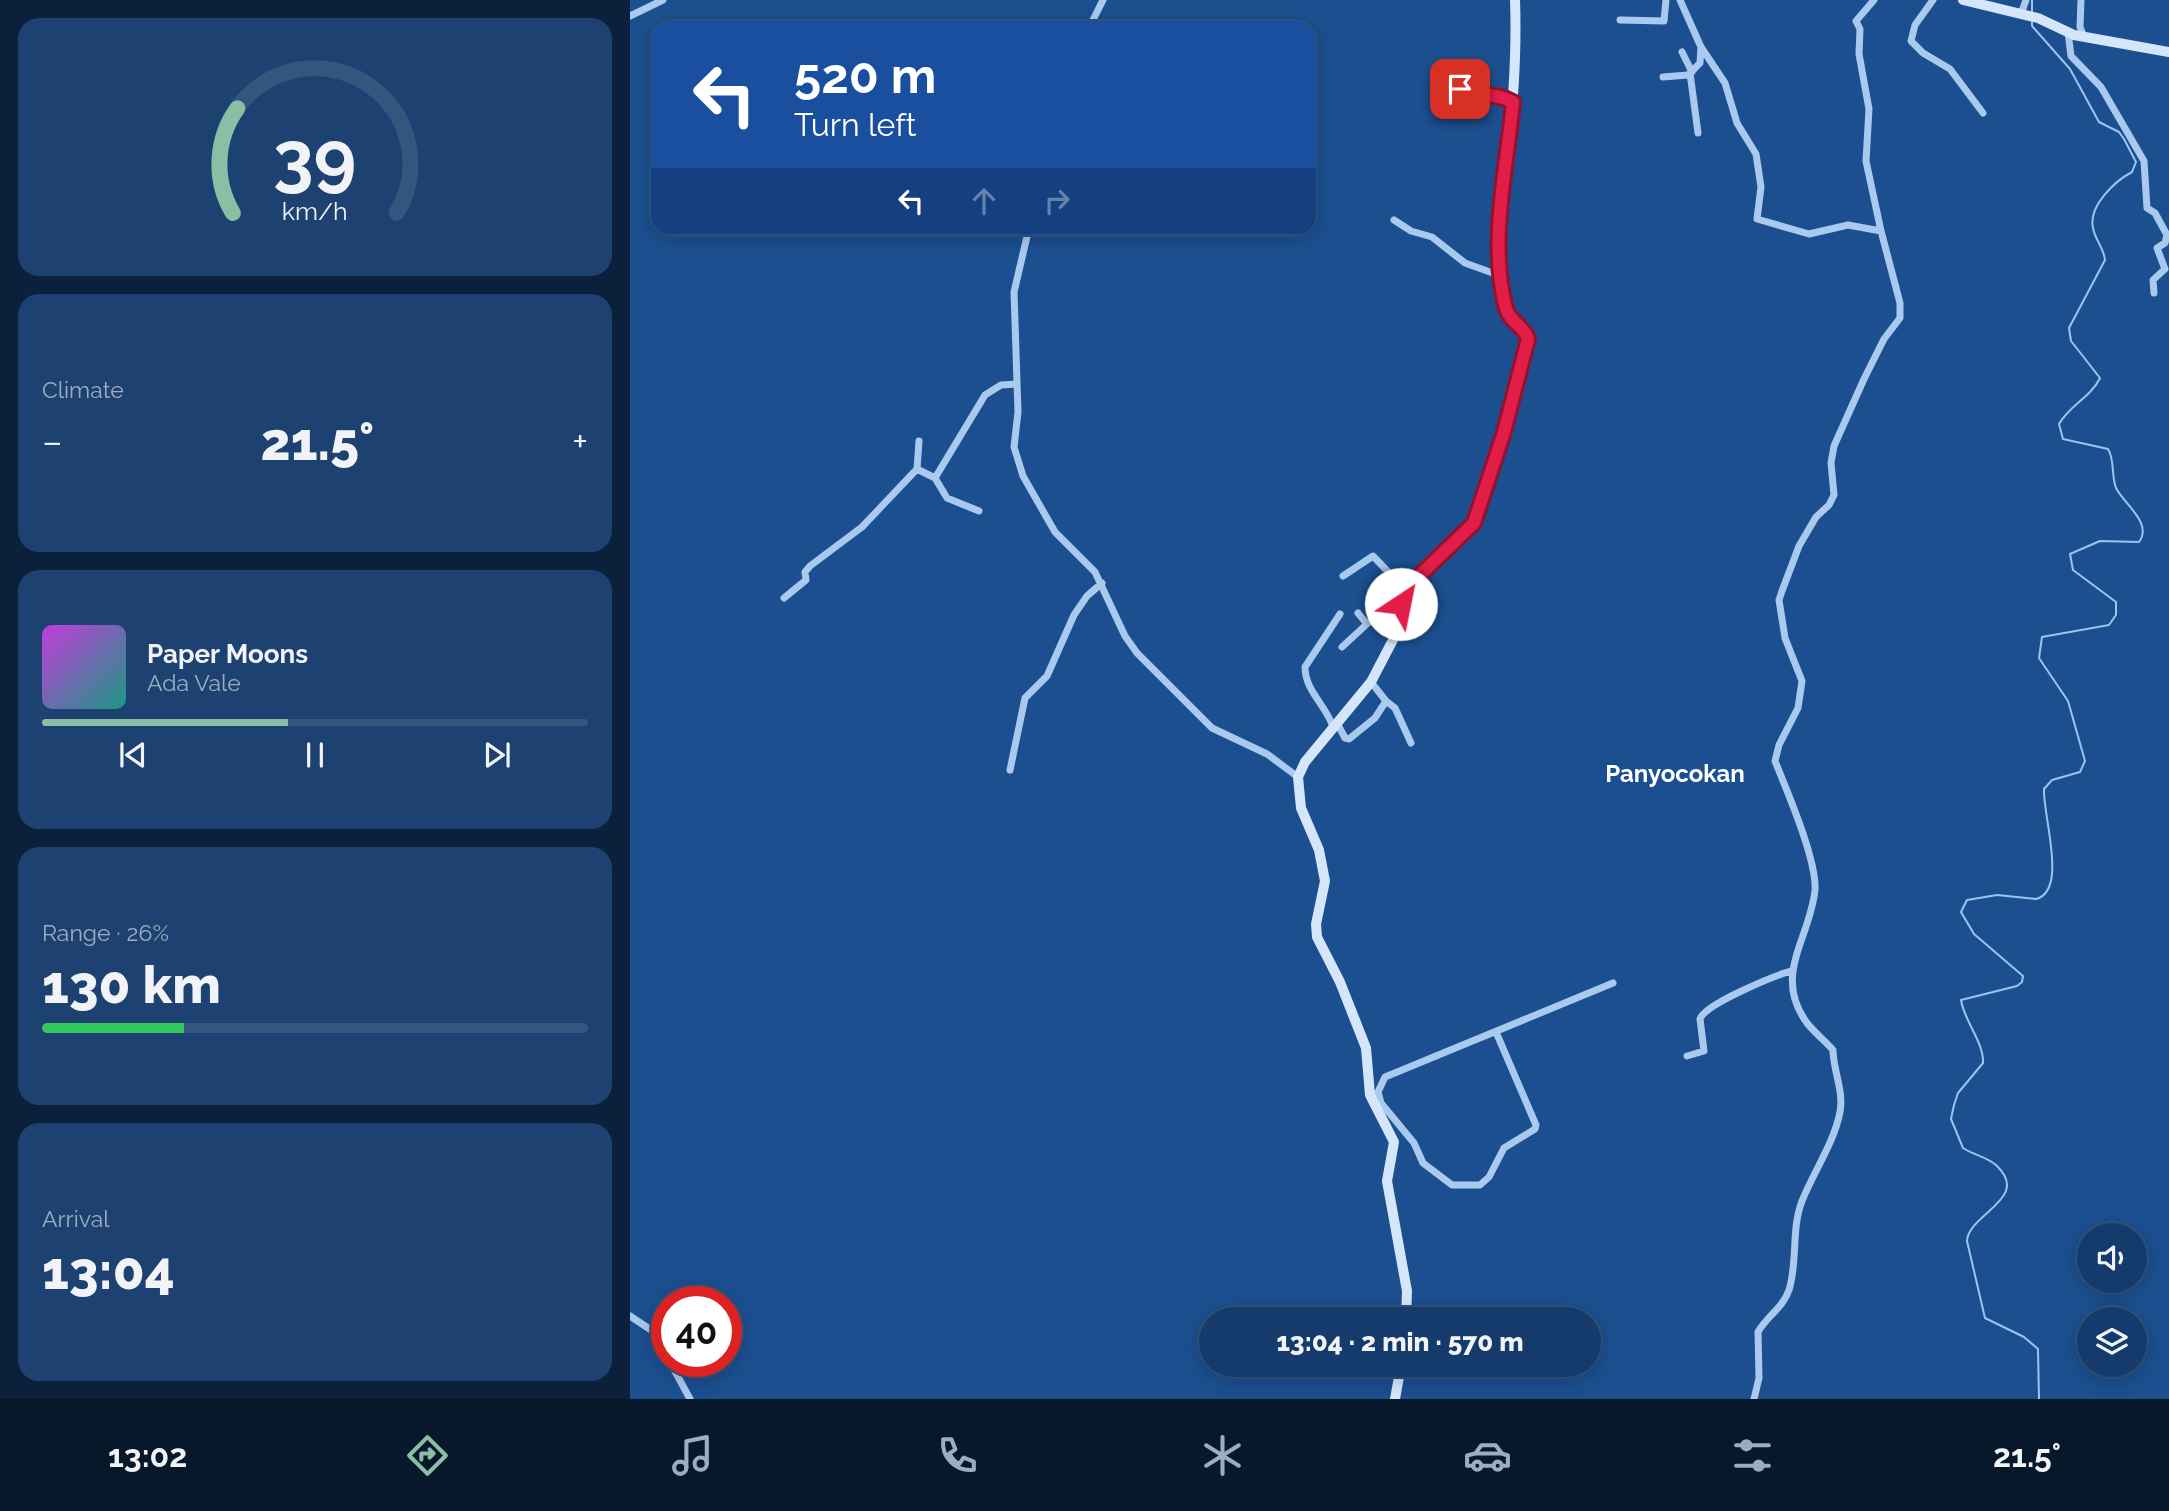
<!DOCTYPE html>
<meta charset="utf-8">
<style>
body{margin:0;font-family:Raleway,sans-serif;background:#1d4271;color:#f1f3f6;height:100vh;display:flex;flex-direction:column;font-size:26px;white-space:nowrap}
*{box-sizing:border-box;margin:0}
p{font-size:23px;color:#9dadc1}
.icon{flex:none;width:38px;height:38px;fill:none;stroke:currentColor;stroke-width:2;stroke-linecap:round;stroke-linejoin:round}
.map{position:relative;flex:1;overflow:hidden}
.details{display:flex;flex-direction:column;gap:18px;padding:18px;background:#0b203b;width:630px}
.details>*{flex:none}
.hud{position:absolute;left:21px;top:21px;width:665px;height:214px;border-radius:21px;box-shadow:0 4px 18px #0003,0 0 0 2px #33557e;background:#1a4fa0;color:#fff;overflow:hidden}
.fabs{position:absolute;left:1447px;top:1223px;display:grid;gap:14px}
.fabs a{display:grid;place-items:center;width:70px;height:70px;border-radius:50%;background:#143b6b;box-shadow:0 4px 18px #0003,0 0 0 2px #33557e;font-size:35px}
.speed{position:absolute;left:21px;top:1286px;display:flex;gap:14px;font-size:35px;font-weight:700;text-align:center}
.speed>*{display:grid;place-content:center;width:91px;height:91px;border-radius:50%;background:#143b6b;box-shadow:0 4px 18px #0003,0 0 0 2px #33557e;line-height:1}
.speed .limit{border:10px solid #d22;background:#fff;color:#111}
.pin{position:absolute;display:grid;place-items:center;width:60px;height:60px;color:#fff;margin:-30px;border-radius:14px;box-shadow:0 4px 10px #0006}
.me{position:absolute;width:77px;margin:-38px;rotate:34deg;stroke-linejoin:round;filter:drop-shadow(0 0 5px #0008)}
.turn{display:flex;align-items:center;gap:24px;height:147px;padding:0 28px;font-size:32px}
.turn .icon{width:91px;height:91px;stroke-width:2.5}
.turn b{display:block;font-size:49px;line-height:60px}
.lanes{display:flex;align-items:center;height:66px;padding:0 28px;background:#0003;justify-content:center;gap:35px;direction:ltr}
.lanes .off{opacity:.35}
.big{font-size:52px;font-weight:800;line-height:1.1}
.details .widget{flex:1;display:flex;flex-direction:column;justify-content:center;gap:10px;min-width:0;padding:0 24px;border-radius:21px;background:#1d4271}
.details .dial{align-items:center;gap:0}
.dial svg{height:182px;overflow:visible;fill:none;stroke:#33557e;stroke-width:7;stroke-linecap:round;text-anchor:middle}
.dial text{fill:#f1f3f6;stroke:none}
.song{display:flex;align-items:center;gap:21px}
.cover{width:84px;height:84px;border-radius:10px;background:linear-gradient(135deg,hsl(290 70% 55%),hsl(170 70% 35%))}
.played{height:7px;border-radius:4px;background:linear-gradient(90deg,#8abfa5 45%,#33557e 45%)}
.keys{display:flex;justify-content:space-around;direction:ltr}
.heat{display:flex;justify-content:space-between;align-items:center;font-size:38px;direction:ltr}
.charge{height:10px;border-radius:5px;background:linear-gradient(90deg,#34c759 26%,#33557e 0)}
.trip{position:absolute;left:569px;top:1307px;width:402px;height:70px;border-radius:35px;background:#143b6b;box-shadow:0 4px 18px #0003,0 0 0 2px #33557e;font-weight:800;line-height:70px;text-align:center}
.tabs{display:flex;height:112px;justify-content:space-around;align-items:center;background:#08182b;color:#9dadc1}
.tabs .icon{width:49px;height:49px}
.tabs .active{color:#8abfa5}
.tabs b{font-size:32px;color:#f1f3f6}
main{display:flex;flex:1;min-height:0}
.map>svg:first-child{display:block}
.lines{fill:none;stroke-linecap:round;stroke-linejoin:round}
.stream{stroke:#9cc4f0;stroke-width:2}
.street{stroke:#a9c9ee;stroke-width:7}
.secondary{stroke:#d6e6fa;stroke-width:10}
.route-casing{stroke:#92132f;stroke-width:18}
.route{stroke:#e11d48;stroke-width:12}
.labels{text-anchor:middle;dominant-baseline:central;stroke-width:7;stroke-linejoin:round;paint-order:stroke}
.quarter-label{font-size:24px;font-weight:bold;fill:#fff;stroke:#1b4f8f}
</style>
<main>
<section class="details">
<div class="widget dial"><svg viewBox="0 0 100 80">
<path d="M14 69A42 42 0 1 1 86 69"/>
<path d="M14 69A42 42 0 0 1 16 23" stroke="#8abfa5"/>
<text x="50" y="56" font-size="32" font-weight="700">39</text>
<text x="50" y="72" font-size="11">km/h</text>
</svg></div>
<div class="widget"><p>Climate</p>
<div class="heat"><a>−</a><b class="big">21.5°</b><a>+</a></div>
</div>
<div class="widget">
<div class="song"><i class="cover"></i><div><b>Paper Moons</b><p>Ada Vale</p></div></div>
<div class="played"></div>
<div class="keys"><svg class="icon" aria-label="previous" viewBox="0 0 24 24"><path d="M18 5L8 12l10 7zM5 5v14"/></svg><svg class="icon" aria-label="pause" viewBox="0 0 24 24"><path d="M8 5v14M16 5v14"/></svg><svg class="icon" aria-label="next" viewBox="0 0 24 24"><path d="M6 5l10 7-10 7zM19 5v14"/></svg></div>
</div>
<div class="widget"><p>Range · 26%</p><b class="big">130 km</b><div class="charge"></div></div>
<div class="widget"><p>Arrival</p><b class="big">13:04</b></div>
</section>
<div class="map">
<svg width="1539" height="1399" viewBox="0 0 1539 1399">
<rect width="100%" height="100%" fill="#1b4f8f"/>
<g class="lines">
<!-- stream -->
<path class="stream" d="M1402 13V0
M1402 22V26L1440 69 1469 122 1489 132 1494 139 1506 162 1502 172C1485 181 1458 206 1463 228 1465 240 1474 248 1475 260L1439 328 1441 341 1470 378C1461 397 1440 405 1429 424L1433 439 1478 449C1485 460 1481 475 1486 488 1494 504 1523 523 1509 542L1470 541 1440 554 1443 570 1486 602V615L1479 625 1412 637 1409 658 1438 701 1455 761 1450 772 1422 780 1414 789C1413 817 1438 891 1406 899L1367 895 1337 900 1331 912 1344 934 1393 976 1392 982 1387 986 1331 1000C1334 1021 1354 1042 1353 1063L1328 1093 1324 1105 1321 1119 1333 1148C1343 1155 1358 1157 1367 1166 1401 1199 1338 1214 1337 1241L1355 1318 1394 1337 1408 1349 1409 1399"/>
<!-- street -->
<path class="street" d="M1050 0 1071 47 1095 83 1107 123 1126 154 1131 187 1127 219 1179 234 1218 225 1251 231 1270 303V318L1254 339 1234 379 1204 446 1201 463 1204 495 1199 505 1186 517 1169 546 1152 591 1149 600 1155 638 1172 681 1168 708 1149 745 1145 761C1157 791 1187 860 1185 890 1180 939 1142 975 1177 1023 1185 1033 1195 1041 1203 1050 1203 1070 1214 1091 1210 1112 1204 1143 1184 1171 1172 1201 1161 1229 1168 1261 1159 1290 1153 1308 1137 1316 1128 1332L1129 1378 1124 1399
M1244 0 1226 21 1230 29 1229 54 1239 109 1236 161 1251 231
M1303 0 1285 25 1281 41 1293 53 1320 69 1353 113
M1451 0 1450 27 1454 37
M1391 14 1396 0
M0 16 33 0
M990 20 1034 21 1036 0
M459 28 473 0
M1438 32 1441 56 1471 87 1514 161 1517 208 1525 213 1537 235 1535 243 1527 248 1535 269 1523 280 1524 293
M1052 52 1062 72
M1060 73 1068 133
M1033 77 1058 75 1070 63 1071 47
M817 79C837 97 860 90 883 101
M764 220 781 231 802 237 835 263 871 276
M399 228 384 292 388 412 384 447 393 476 425 532 465 572 495 636 507 653 582 728 637 754 668 777
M287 469 289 441
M305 478 317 498 349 511
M713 576 743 556 764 578 784 583
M154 598 176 580 175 572 180 566 232 527 287 469 305 478 355 395 371 385 387 384
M728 613 737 624
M712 647 738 623 771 604
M756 701 765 708 781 743
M707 723 715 738 719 739 745 718 756 701 741 682
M703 727C696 705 675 691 675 667L710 614
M380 770 395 698 417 676 444 615 457 596 472 583
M1057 1056 1074 1051 1070 1019C1075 1004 1144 976 1161 971
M748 1092 755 1077 983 983
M740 1095 748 1092 751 1103 784 1143 793 1163 822 1185H850L859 1177 874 1148 905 1129 906 1125 866 1032
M0 1316 30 1336 37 1354
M40 1362 60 1399"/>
<!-- secondary -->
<path class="secondary" d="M1333 0 1408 18 1444 35 1539 52
M776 1320 777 1291 757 1181 764 1142 740 1095 736 1048 710 982 687 937 686 924 695 881 689 850 671 808 668 777 675 762 741 682 765 636 771 604 780 588 844 523 874 432 898 339C894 325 879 323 875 305 864 257 872 209 877 161 883 108 887 53 885 0
M765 1399 771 1365"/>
</g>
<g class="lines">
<defs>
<path id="route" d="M771 604 790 575 844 523 874 432 898 339C894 325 879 323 875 305 859 239 877 167 883 102 865 92 848 97 830 89"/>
</defs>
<!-- route casing -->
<use href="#route" class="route-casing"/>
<!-- route -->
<use href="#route" class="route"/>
</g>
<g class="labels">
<!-- quarter labels -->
<g class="quarter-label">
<text x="1045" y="773">Panyocokan</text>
</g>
</g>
</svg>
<div class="fabs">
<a><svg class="icon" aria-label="sound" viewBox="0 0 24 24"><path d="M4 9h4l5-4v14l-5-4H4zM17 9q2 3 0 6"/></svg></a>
<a><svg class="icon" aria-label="layers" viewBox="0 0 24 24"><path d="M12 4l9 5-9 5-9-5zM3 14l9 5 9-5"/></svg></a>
</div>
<div class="speed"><div class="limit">40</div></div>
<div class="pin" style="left:830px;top:89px;background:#d93025"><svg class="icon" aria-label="arrive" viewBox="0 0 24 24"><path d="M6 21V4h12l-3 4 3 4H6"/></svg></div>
<svg class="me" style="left:771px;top:604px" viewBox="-20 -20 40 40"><circle r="19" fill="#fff"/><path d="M0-13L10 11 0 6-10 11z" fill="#e11d48"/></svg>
<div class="trip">13:04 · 2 min · 570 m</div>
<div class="hud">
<div class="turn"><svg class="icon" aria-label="left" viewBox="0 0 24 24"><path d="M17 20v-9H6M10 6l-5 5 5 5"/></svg><div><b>520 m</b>Turn left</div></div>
<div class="lanes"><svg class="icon" aria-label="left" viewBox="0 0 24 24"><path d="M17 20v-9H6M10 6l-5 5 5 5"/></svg><svg class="icon off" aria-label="ahead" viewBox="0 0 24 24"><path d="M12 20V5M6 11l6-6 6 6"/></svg><svg class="icon off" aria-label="right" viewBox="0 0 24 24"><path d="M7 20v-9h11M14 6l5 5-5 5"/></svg></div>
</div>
</div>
</main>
<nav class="tabs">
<b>13:02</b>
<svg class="icon active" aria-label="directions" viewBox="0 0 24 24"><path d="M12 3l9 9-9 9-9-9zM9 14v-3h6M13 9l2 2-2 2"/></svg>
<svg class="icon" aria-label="music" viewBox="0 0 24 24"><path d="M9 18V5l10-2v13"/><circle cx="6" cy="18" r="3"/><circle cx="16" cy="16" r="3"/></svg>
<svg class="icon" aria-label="phone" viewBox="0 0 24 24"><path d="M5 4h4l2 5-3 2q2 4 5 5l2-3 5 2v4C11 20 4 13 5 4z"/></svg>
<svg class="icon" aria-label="climate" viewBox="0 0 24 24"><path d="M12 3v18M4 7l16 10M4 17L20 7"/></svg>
<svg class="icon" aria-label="car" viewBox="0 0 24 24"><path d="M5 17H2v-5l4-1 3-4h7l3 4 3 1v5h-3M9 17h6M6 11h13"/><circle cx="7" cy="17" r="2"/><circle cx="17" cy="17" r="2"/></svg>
<svg class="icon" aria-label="filters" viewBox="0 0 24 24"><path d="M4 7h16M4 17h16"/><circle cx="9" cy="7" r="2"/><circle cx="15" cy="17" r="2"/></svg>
<b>21.5°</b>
</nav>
